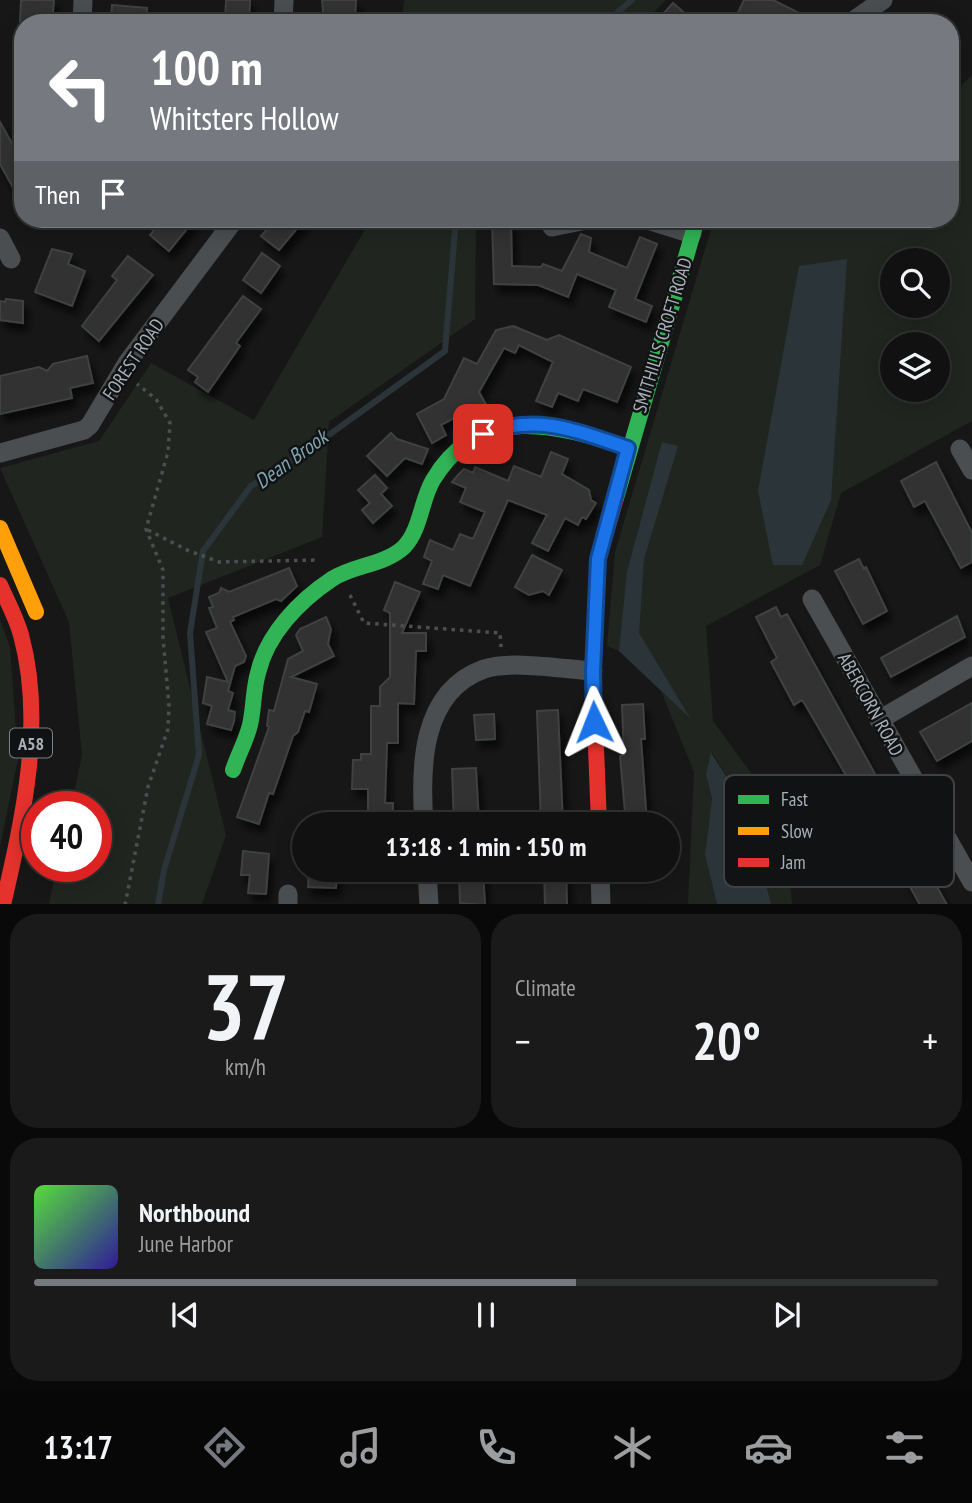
<!DOCTYPE html>
<meta charset="utf-8">
<style>
body{margin:0;font-family:"PT Sans Narrow",sans-serif;background:#1a1a1a;color:#f1f3f6;height:100vh;display:flex;flex-direction:column;font-size:26px;white-space:nowrap}
*{box-sizing:border-box;margin:0}
p{font-size:23px;color:#9c9d9f}
.icon{flex:none;width:38px;height:38px;fill:none;stroke:currentColor;stroke-width:2;stroke-linecap:round;stroke-linejoin:round}
.map{position:relative;height:904px;overflow:hidden}
.panel{display:flex;flex-direction:column;gap:10px;padding:10px;background:#090909;flex:1}
.panel>*{flex:none}
.hud{position:absolute;left:14px;top:14px;width:945px;height:214px;border-radius:28px;box-shadow:0 4px 18px #0003,0 0 0 2px #303131;background:#767a80;color:#fff;overflow:hidden}
.controls{position:absolute;left:880px;top:248px;display:grid;gap:14px}
.controls a{display:grid;place-items:center;width:70px;height:70px;border-radius:50%;background:#111;box-shadow:0 4px 18px #0003,0 0 0 2px #303131;font-size:35px}
.speed{position:absolute;left:21px;top:791px;display:flex;gap:14px;font-size:35px;font-weight:700;text-align:center}
.speed>*{display:grid;place-content:center;width:91px;height:91px;border-radius:50%;background:#111;box-shadow:0 4px 18px #0003,0 0 0 2px #303131;line-height:1}
.speed .limit{border:10px solid #d22;background:#fff;color:#111}
.pin{position:absolute;display:grid;place-items:center;width:60px;height:60px;color:#fff;margin:-30px;border-radius:14px;box-shadow:0 4px 10px #0006}
.me{position:absolute;width:77px;margin:-38px;rotate:358deg;stroke-linejoin:round;filter:drop-shadow(0 0 5px #0008)}
.turn{display:flex;align-items:center;gap:24px;height:147px;padding:0 21px;font-size:32px}
.turn .icon{width:91px;height:91px;stroke-width:2.5}
.turn b{display:block;font-size:49px;line-height:60px}
.then{display:flex;align-items:center;height:66px;padding:0 21px;background:#0003;gap:14px;font-size:26px}
.big{font-size:52px;font-weight:700;line-height:1.1}
.panel .widget{flex:1;display:flex;flex-direction:column;justify-content:center;gap:10px;min-width:0;padding:0 24px;border-radius:28px;background:#1a1a1a}
.panel .dial{align-items:center;gap:0}
.dial b{font-size:91px;line-height:1}
.song{display:flex;align-items:center;gap:21px}
.cover{width:84px;height:84px;border-radius:10px;background:linear-gradient(135deg,hsl(110 70% 55%),hsl(250 70% 35%))}
.played{height:7px;border-radius:4px;background:linear-gradient(90deg,#767a80 60%,#303131 60%)}
.keys{display:flex;justify-content:space-around;direction:ltr}
.heat{display:flex;justify-content:space-between;align-items:center;font-size:38px;direction:ltr}
.panel .tiles{flex:1;display:grid;gap:10px;grid-template-columns:1fr 1fr}
.widget:last-child{grid-column:span 2}
.trip{position:absolute;left:292px;top:812px;width:388px;height:70px;border-radius:35px;background:#111;box-shadow:0 4px 18px #0003,0 0 0 2px #303131;font-weight:700;line-height:70px;text-align:center}
.tabs{display:flex;height:112px;justify-content:space-around;align-items:center;background:#070707;color:#9c9d9f}
.tabs .icon{width:49px;height:49px}
.tabs .on{color:#767a80}
.tabs b{font-size:32px;color:#f1f3f6}
.map>svg:first-child{display:block}
.green{fill:#20261f;fill-rule:evenodd}
.water{fill:#2b3539}
.lines{fill:none;stroke-linecap:round;stroke-linejoin:round}
.stream{stroke:#2b3539;stroke-width:6}
.building{fill:#303031;stroke:#3f4243;stroke-width:2;filter:url(#shadow)}
.path{stroke:#4d4e52;stroke-width:3.5;stroke-dasharray:3.5 5;stroke-linecap:butt}
.street{stroke:#4b4e50;stroke-width:19}
.fast{stroke:#30b455;stroke-width:16}
.slow{stroke:#ff9f0a;stroke-width:16}
.jam{stroke:#e5322d;stroke-width:16}
.route-casing{stroke:#114b97;stroke-width:18}
.route{stroke:#1a73e8;stroke-width:12}
.labels{text-anchor:middle;dominant-baseline:central;stroke-width:5;stroke-linejoin:round;paint-order:stroke}
.shield{fill:#111213;stroke:#7b8186;stroke-width:2}
.shield-label{font-size:18px;font-weight:bold;fill:#a9b0b8}
.street-label{font-size:19px;fill:#a9b0b8;stroke:#111213}
.water-label{font-size:21px;font-style:italic;fill:#81a4b1;stroke:#111213}
.key{fill:#111213;stroke:#3f4145;stroke-width:2}
.key-label{font-size:19px;fill:#a9b0b8}
</style>
<div class="map">
<svg width="972" height="905" viewBox="0 0 972 905">
<defs>
<filter id="shadow"><feDropShadow dx="4.5" dy="8" stdDeviation="3.5" flood-color="#0009"/></filter>
</defs>
<rect width="100%" height="100%" fill="#171717"/>
<!-- green -->
<path class="green" d="M404 0H666L643 23H402Z
M972 75V421L841 493 820 565 706 626 713 721 784 818 792 904H771L767 888 773 846 712 753 706 774 712 799 705 855 717 904H688L694 772 661 691 619 651 607 646 615 552 714 219H950V97ZM892 261H938V306H892ZM892 345H938V390H892Z
M371 219H476L475 319 329 422 322 537 168 598 226 835 202 904H49L57 866H96V807H71L82 755 69 622 0 468 99 441 151 363 254 420Z
M0 620 10 647 18 759 0 846Z"/>
<!-- water -->
<path class="water" d="M847 259 831 500 802 565H773L758 491 799 266Z
M662 442 678 446 644 559 639 633 690 718 619 651 627 572Z
M711 753 773 846 767 888 771 904H717L705 855 712 799 706 774Z"/>
<g class="lines">
<!-- stream -->
<path class="stream" d="M605 23 632 0
M158 905 164 870 199 755 190 633 203 551 251 486 315 445 445 351 456 219"/>
</g>
<!-- building -->
<path class="building" d="M21 0H54L52 23H20Z
M226 0H250L249 23H225Z
M322 0H356L355 21 324 23Z
M744 0H773L819 23H733Z
M673 3 696 23H655Z
M112 5 147 8 146 23H111Z
M0 122 23 163V206L0 164Z
M163 219H195L169 251 150 235Z
M276 219H305L279 250 261 236Z
M492 221 511 222 512 266 541 267 543 264 562 271 581 234 591 238 589 252 627 268 640 237 657 244 635 299 652 306 646 322 609 307 616 290 577 274 568 297 538 285 494 284Z
M52 249 72 254 68 264 85 271 72 306 35 292Z
M262 253 280 266 261 293 243 280Z
M128 256 153 275 99 341 82 326 117 280 112 276Z
M243 296 261 309 236 343 240 346 208 392 195 382 198 377 188 370Z
M6 299 23 301V323L0 320V301L5 302Z
M513 326 547 340 559 335 631 367 617 402 583 389 578 401 558 393 552 407 536 401 553 362 519 345 515 353 504 348 479 392 489 410 474 419 469 410 441 425 446 435 432 443 417 414 444 399 464 358 477 364 496 330Z
M87 356 93 383 70 388 72 398 0 414V376L39 367 47 371 53 364Z
M391 433 397 439 428 449 422 464 405 458 387 476 367 456Z
M551 452 568 459 562 474 589 490 591 500 596 503 586 519 582 517 578 525 565 518 548 551 532 543 547 515 508 500 470 586 443 575 438 589 423 584 432 561 424 557 430 540 453 550 460 534 473 539 485 512 460 502 466 488 452 482 458 475 464 469 473 473 475 467 508 481 514 466 541 477Z
M936 462 972 533V562L961 568 925 501 914 507 901 481Z
M375 475 387 488 381 494 392 506 373 523 362 510 370 503 358 490Z
M532 555 562 570 549 595 543 591 529 595 515 587Z
M859 559 864 569 866 567 887 611 863 624 835 571Z
M289 568 297 586 281 601 276 599 233 617 234 620 230 622 246 656 244 662 235 666 228 691 233 693 228 710 235 712 234 721 231 730 207 724 212 706 203 703 207 677 228 682 206 632 217 628 209 608 213 607 209 597 219 593 221 588 229 592Z
M395 582 420 592 402 633H426V651H416L414 704 398 703V743H387L385 803H393V824H368V789H352L353 760H361V754H371V706H380V687L390 677V613L384 610Z
M776 607 781 617 787 614 947 905H920L901 870 892 876 881 855 889 850 806 706 802 700 794 705 771 662 777 658 756 617Z
M957 616 965 637 891 677 881 658Z
M326 617 331 629 328 644 334 656 291 677 317 684 309 712 305 711 298 732 293 736 273 794 269 793 259 824 237 817 269 727 267 726 269 710 274 711 288 659 303 651 296 635 300 629Z
M972 703V741L937 761 920 732Z
M643 704 645 739H641L647 824H626L620 756 624 755 622 705Z
M558 710 563 824H541L537 711Z
M494 714 495 739 476 740 474 715Z
M476 768 479 824H454L452 769Z
M243 851 269 854 266 894 248 893 250 875H241Z
M309 870H337L336 888 308 887Z
M483 870 485 905 460 903 459 871Z
M544 870H566L567 905H545Z"/>
<g class="lines">
<!-- path -->
<path class="path" d="M148 530 187 550 219 562 318 560
M350 595 364 623 500 633 501 647
M125 905 148 787 168 729 169 706 163 638V570L146 529 168 452 170 423 156 399 137 384"/>
<!-- street -->
<path class="street" d="M82 23 83 0
M283 23 284 0
M850 23 883 0
M644 219 692 234
M552 227 591 219
M0 238 11 259
M960 449 972 470
M0 453 84 430 90 425 127 363 235 219
M812 599 972 882
M879 720 972 666
M424 824C420 769 420 692 484 669 511 660 563 669 593 671
M427 870 429 905
M600 870 601 905
M288 905V894"/>
<!-- fast -->
<path class="fast" d="M616 498 697 219
M233 770C238 755 246 741 250 725 254 708 253 690 258 673 267 634 299 601 332 579 353 565 385 565 404 547 421 529 421 500 433 480 479 402 559 425 628 448"/>
<!-- slow -->
<path class="slow" d="M0 528 36 612"/>
<!-- jam -->
<path class="jam" d="M0 585C7 601 16 617 21 635 45 723 23 818 3 905
M599 824 593 671 598 559 616 498"/>
</g>
<g class="lines">
<defs>
<path id="route" d="M483 434C538 413 576 431 628 448L598 559 593 671 594 722"/>
</defs>
<!-- route casing -->
<use href="#route" class="route-casing"/>
<!-- route -->
<use href="#route" class="route"/>
</g>
<g class="labels">
<!-- shield labels -->
<rect class="shield" x="10" y="728.5" width="42" height="29" rx="5"/>
<g class="shield-label">
<text x="31" y="743">A58</text>
</g>
<!-- street labels -->
<g class="street-label">
<text transform="translate(662 335) rotate(-73)">SMITHILLS CROFT ROAD</text>
<text transform="translate(133 359) rotate(-56)">FOREST ROAD</text>
<text transform="translate(871 704) rotate(61)">ABERCORN ROAD</text>
</g>
<!-- water labels -->
<g class="water-label">
<text transform="translate(291 459) rotate(-36)">Dean Brook</text>
</g>
</g>
<!-- legend -->
<rect x="724" y="775" width="230" height="112" rx="10" class="key"/>
<rect x="738" y="795" width="31" height="9" fill="#30b455"/>
<rect x="738" y="827" width="31" height="8" fill="#ff9f0a"/>
<rect x="738" y="858" width="31" height="9" fill="#e5322d"/>
<g class="key-label">
<text x="781" y="806">Fast</text>
<text x="781" y="838">Slow</text>
<text x="781" y="869">Jam</text>
</g>
</svg>
<div class="controls">
<a><svg class="icon" aria-label="search" viewBox="0 0 24 24"><circle cx="10" cy="10" r="6"/><path d="M15 15l6 6"/></svg></a>
<a><svg class="icon" aria-label="layers" viewBox="0 0 24 24"><path d="M12 4l9 5-9 5-9-5zM3 14l9 5 9-5"/></svg></a>
</div>
<div class="speed"><div class="limit">40</div></div>
<div class="pin" style="left:483px;top:434px;background:#d93025"><svg class="icon" aria-label="arrive" viewBox="0 0 24 24"><path d="M6 21V4h12l-3 4 3 4H6"/></svg></div>
<svg class="me" style="left:594px;top:722px" viewBox="-20 -20 40 40"><path d="M0-17L14 15 0 8-14 15z" fill="#1a73e8" stroke="#fff" stroke-width="4"/></svg>
<div class="trip">13:18 · 1 min · 150 m</div>
<div class="hud">
<div class="turn"><svg class="icon" aria-label="left" viewBox="0 0 24 24"><path d="M17 20v-9H6M10 6l-5 5 5 5"/></svg><div><b>100 m</b>Whitsters Hollow</div></div>
<div class="then">Then<svg class="icon" aria-label="arrive" viewBox="0 0 24 24"><path d="M6 21V4h12l-3 4 3 4H6"/></svg></div>
</div>
</div>
<section class="panel">
<div class="tiles">
<div class="widget dial"><b>37</b><p>km/h</p></div>
<div class="widget"><p>Climate</p>
<div class="heat"><a>−</a><b class="big">20°</b><a>+</a></div>
</div>
<div class="widget">
<div class="song"><i class="cover"></i><div><b>Northbound</b><p>June Harbor</p></div></div>
<div class="played"></div>
<div class="keys"><svg class="icon" aria-label="previous" viewBox="0 0 24 24"><path d="M18 5L8 12l10 7zM5 5v14"/></svg><svg class="icon" aria-label="pause" viewBox="0 0 24 24"><path d="M8 5v14M16 5v14"/></svg><svg class="icon" aria-label="next" viewBox="0 0 24 24"><path d="M6 5l10 7-10 7zM19 5v14"/></svg></div>
</div>
</div>
</section>
<nav class="tabs">
<b>13:17</b>
<svg class="icon on" aria-label="directions" viewBox="0 0 24 24"><path d="M12 3l9 9-9 9-9-9zM9 14v-3h6M13 9l2 2-2 2"/></svg>
<svg class="icon" aria-label="music" viewBox="0 0 24 24"><path d="M9 18V5l10-2v13"/><circle cx="6" cy="18" r="3"/><circle cx="16" cy="16" r="3"/></svg>
<svg class="icon" aria-label="phone" viewBox="0 0 24 24"><path d="M5 4h4l2 5-3 2q2 4 5 5l2-3 5 2v4C11 20 4 13 5 4z"/></svg>
<svg class="icon" aria-label="climate" viewBox="0 0 24 24"><path d="M12 3v18M4 7l16 10M4 17L20 7"/></svg>
<svg class="icon" aria-label="car" viewBox="0 0 24 24"><path d="M5 17H2v-5l4-1 3-4h7l3 4 3 1v5h-3M9 17h6M6 11h13"/><circle cx="7" cy="17" r="2"/><circle cx="17" cy="17" r="2"/></svg>
<svg class="icon" aria-label="filters" viewBox="0 0 24 24"><path d="M4 7h16M4 17h16"/><circle cx="9" cy="7" r="2"/><circle cx="15" cy="17" r="2"/></svg>
</nav>
